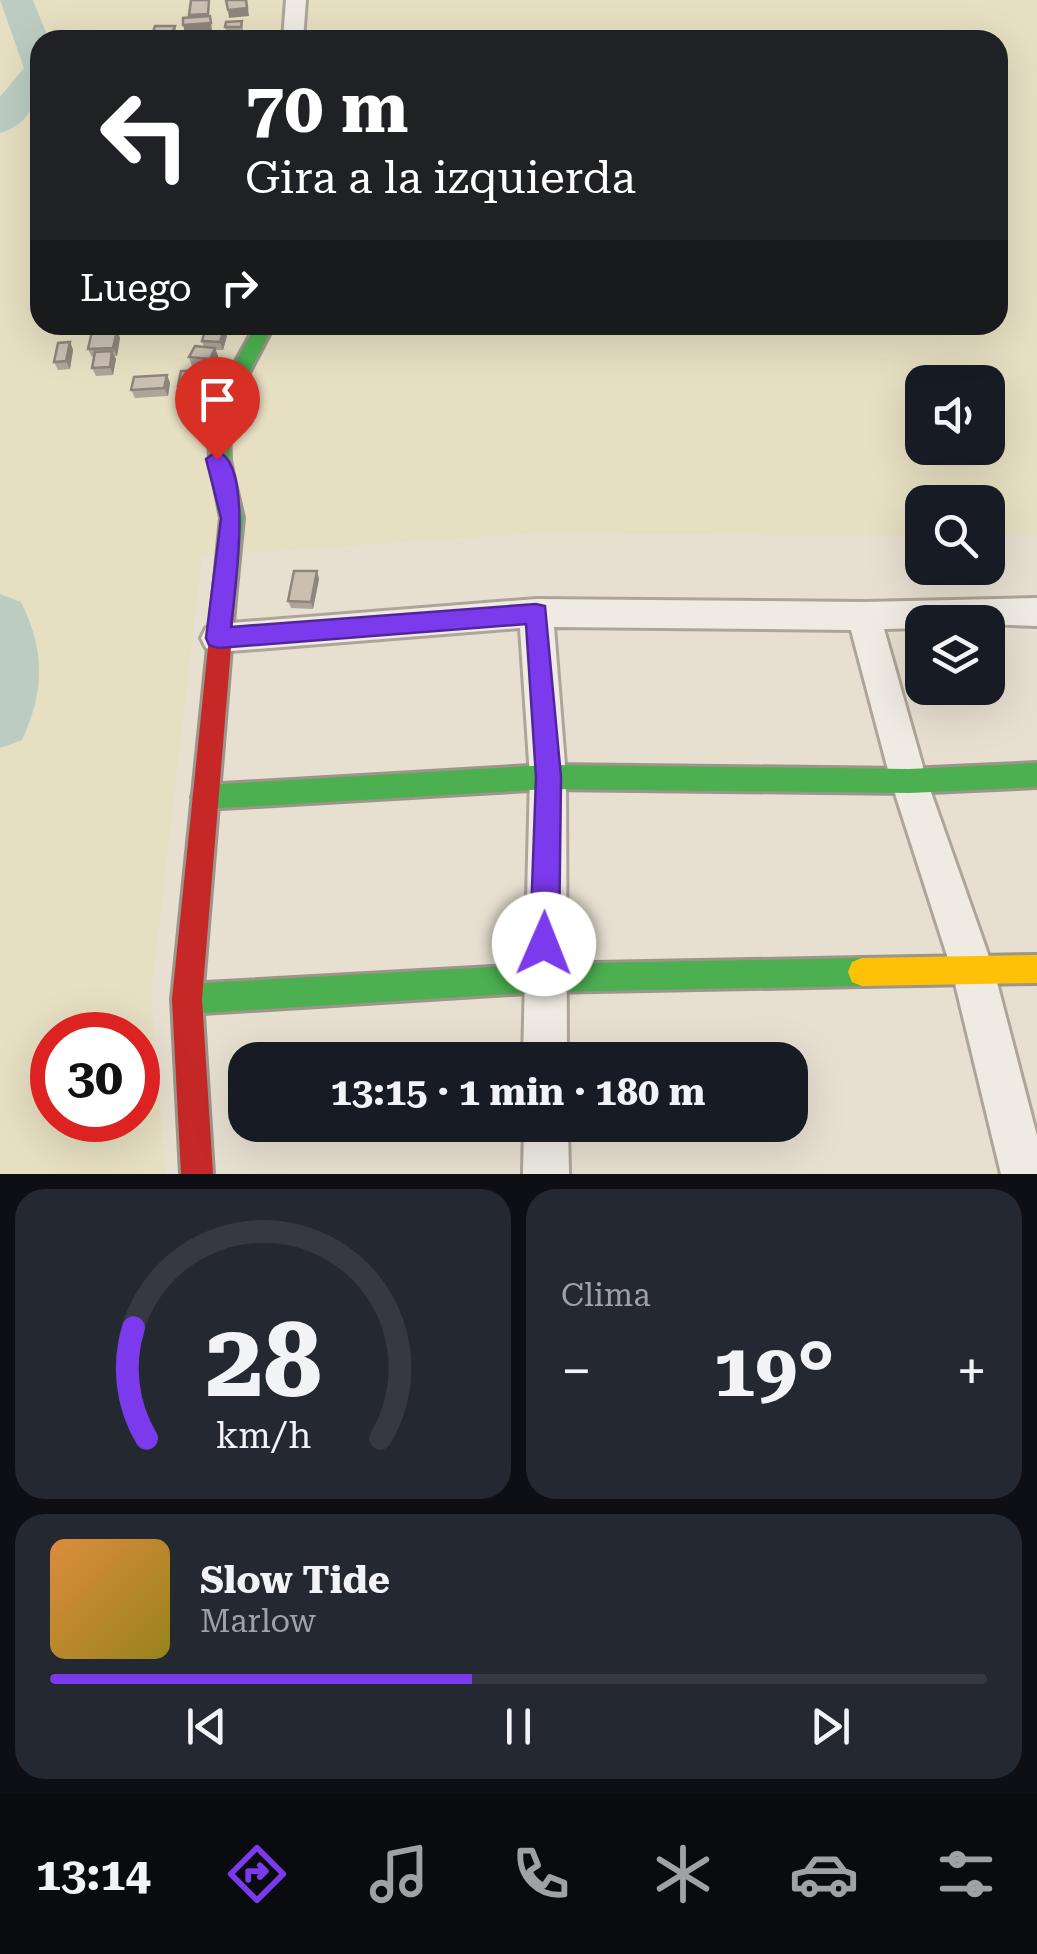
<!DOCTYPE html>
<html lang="es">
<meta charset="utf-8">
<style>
body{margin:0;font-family:"Roboto Serif",serif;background:#242831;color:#f1f3f6;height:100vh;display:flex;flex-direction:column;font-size:38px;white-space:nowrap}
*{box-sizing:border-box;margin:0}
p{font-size:32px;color:#9ea1a6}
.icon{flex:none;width:55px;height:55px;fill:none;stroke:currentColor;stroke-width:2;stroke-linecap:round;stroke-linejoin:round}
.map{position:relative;height:1174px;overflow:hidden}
.side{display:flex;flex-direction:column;gap:15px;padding:15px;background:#0d0f14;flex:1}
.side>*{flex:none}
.guide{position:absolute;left:30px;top:30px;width:978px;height:305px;border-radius:30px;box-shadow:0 10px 40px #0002;background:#202124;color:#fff;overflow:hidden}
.controls{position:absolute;left:905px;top:365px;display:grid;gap:20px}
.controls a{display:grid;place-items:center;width:100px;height:100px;border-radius:20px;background:#171b24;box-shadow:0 10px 40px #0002;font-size:50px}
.speed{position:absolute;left:30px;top:1012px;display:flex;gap:20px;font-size:50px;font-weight:700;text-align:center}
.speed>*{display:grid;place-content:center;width:130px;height:130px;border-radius:50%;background:#171b24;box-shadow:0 10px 40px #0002;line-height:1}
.speed .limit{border:15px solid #d22;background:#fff;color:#111}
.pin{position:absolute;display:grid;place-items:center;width:85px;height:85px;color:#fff;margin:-102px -42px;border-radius:50% 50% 50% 0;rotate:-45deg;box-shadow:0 0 10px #0007}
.pin .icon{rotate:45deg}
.me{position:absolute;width:110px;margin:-55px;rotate:1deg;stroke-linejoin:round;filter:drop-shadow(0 0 8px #0008)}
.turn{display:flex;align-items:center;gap:35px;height:210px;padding:0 50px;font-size:45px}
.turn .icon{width:130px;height:130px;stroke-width:2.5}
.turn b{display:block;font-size:70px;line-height:85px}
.then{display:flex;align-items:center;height:95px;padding:0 50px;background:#0003;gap:20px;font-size:38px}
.big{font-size:75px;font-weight:700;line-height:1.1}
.side .widget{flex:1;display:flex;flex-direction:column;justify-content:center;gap:15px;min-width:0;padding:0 35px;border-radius:30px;background:#242831}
.side .dial{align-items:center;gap:0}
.dial svg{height:260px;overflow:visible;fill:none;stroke:#363941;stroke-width:7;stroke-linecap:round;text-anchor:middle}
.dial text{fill:#f1f3f6;stroke:none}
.song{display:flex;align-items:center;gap:30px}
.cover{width:120px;height:120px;border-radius:15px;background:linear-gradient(135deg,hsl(30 70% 55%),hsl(50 70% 35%))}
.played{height:10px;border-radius:5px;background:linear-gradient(90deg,#7c3aed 45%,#363941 45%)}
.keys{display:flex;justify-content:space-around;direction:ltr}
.heat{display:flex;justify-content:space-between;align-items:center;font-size:55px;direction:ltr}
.side .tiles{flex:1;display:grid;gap:15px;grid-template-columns:1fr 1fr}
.widget:last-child{grid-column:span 2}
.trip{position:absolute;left:228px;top:1042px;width:580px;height:100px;border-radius:30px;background:#171b24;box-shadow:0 10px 40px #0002;font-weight:700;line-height:100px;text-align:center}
.dock{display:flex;height:160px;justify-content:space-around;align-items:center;background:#090b0e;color:#9ea1a6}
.dock .icon{width:70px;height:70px}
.dock .active{color:#7c3aed}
.dock b{font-size:45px;color:#f1f3f6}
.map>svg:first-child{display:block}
.farmland{fill:#e6dfc2;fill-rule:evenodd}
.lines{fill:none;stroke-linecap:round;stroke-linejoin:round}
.river{fill:#bcccc2;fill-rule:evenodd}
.street-casing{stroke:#ada599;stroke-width:6}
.fast-casing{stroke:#9c958a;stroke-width:6}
.slow-casing{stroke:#9c958a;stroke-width:6}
.jam-casing{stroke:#9c958a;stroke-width:6}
.street{fill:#efebe3;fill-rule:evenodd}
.fast{fill:#4caf50;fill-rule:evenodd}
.slow{fill:#ffc107;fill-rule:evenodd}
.jam{fill:#c62828;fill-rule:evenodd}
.wall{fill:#afa499}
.shaded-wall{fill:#8e867d}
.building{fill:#cbbfb2;stroke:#8e867d;stroke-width:2.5}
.route{fill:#7c3aed;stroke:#51269a;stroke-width:2.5}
</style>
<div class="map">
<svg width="1037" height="1174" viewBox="0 0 1037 1174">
<rect width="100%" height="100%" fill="#e7e0d1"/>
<!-- farmland -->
<path class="farmland" d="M0 0H1037V536H988V502H922V536L536 533 202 556 151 996 166 1174H0ZM40 40H998V325H40ZM922 382H988V448H922ZM52 1035H138V1120H52Z"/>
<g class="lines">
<!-- river -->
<path class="river" d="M0 0H33L49 40H40C40 76 43 122 0 133V97L24 68Z
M0 594 21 602C45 651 45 690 22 740L0 748Z"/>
<defs>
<path id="street" d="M286 0H306L303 40H283Z
M1037 598V626L922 622V628L884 629 927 781 994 971 1037 1136V1174H1001L952 971 891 781 851 630 554 627 566 777 567 1060H523L530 777 520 628 218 652 206 648 201 638 206 628 218 624 536 599 864 602Z
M524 1125H568L569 1174H523Z"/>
<path id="fast" d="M256 325H274L238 394 229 429 230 461 243 518 235 599 232 606H216L213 599 221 518 210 461 209 429 218 394Z
M1037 763V787L909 793 548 789 205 809 196 806 192 797 196 788 205 785 548 765 909 769Z
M862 958 872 962 876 972 872 982 862 986 544 992 187 1014 177 1009 172 999 177 989 187 984 544 964Z"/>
<path id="slow" d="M1037 955V983L862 986 852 982 848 972 852 962 862 958Z"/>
<path id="jam" d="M224 590 232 592 235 599 202 999 213 1174H181L172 999 213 599 216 592Z"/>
</defs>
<!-- street casing -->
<use href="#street" class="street-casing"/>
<!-- fast casing -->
<use href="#fast" class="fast-casing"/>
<!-- slow casing -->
<use href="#slow" class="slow-casing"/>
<!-- jam casing -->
<use href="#jam" class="jam-casing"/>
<!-- street -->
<use href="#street" class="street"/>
<!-- fast -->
<use href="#fast" class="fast"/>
<!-- slow -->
<use href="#slow" class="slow"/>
<!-- jam -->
<use href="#jam" class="jam"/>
</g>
<!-- wall -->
<path class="wall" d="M242 21 243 29 242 35H227L225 27Z
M175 26 177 34 175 39 155 40 153 32Z
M227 336 223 350H216L218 356 213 367 192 366 189 357 204 347 202 341Z
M120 338 117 356H114L116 359 113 375 96 376 92 368 94 357H92L88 349Z
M70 342 73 350 70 369 58 370 54 362Z
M167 375 170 383 168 396 135 398 131 390Z
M225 378 222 392 181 394 178 386Z
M317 571 319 579 313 609 291 608 288 601Z"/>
<!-- shaded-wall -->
<path class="shaded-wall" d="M247 0 249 16 229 18 228 10Z
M210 16 212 30 185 33 183 25Z
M224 328 227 336 223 350 220 342Z
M117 330 120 338 117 356 113 348Z
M70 342 73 350 70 369 66 361Z
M215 348 218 356 213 367 210 359Z
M112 351 116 359 113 375 110 367Z
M222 370 225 378 222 392 219 384Z
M167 375 170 383 168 396 164 388Z
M317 571 319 579 313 609 311 602Z"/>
<!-- building -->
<path class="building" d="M191 0H209L208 14 189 15Z
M226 0H246L247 8 228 10Z
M210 16 211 23 183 25V18Z
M242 21 241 27H225L226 22Z
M155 26H175L173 31 153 32Z
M251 36V40L227 39Z
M206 327 224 328 220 342 202 341Z
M117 330 113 348 88 349 92 331Z
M70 342 66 361 54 362 58 343Z
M195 346 215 348 210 359 189 357Z
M112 351 110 367 92 368 95 352Z
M222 370 219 384 178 386 181 371Z
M167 375 164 388 131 390 134 377Z
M294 571H317L311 602 288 601Z"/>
<!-- route -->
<path class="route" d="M217 451C255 464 234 594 231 627L536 604 545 606 561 777 559 944 555 955 544 959 534 955 530 944 536 777 526 624 218 648 209 645 206 638 221 518 206 459Z"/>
</svg>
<div class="controls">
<a><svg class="icon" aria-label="sound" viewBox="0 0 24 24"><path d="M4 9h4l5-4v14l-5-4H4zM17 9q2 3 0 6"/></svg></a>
<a><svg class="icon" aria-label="search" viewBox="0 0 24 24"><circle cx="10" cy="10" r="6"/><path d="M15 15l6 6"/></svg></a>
<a><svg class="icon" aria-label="layers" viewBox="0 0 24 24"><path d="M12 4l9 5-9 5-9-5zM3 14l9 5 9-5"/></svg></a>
</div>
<div class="speed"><div class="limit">30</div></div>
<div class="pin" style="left:217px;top:459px;background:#d93025"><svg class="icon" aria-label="arrive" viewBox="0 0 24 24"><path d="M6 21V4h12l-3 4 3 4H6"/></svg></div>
<svg class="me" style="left:544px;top:944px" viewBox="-20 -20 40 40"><circle r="19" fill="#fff"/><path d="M0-13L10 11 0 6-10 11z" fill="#7c3aed"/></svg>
<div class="trip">13:15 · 1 min · 180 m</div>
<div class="guide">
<div class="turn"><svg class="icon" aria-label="left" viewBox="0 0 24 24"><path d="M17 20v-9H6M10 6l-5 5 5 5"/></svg><div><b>70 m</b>Gira a la izquierda</div></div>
<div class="then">Luego<svg class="icon" aria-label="right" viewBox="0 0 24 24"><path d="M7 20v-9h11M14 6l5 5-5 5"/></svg></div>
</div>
</div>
<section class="side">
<div class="tiles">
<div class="widget dial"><svg viewBox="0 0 100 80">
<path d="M14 69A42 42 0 1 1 86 69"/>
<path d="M14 69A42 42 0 0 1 10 35" stroke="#7c3aed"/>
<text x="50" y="56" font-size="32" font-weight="700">28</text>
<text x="50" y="72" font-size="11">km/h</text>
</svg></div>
<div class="widget"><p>Clima</p>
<div class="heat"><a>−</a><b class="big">19°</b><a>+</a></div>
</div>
<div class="widget">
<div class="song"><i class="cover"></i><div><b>Slow Tide</b><p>Marlow</p></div></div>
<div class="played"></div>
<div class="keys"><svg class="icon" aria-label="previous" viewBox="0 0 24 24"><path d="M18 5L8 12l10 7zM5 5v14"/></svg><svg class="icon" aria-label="pause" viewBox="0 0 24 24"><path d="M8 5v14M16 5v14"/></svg><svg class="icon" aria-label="next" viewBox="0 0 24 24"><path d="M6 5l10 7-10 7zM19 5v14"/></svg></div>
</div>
</div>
</section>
<nav class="dock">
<b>13:14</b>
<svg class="icon active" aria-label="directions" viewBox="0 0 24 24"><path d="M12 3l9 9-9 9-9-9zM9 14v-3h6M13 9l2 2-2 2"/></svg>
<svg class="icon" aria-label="music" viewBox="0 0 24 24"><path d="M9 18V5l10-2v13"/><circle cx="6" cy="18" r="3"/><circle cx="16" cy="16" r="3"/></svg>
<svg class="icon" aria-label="phone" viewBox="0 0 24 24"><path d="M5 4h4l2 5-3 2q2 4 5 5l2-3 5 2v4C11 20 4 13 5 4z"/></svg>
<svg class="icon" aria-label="climate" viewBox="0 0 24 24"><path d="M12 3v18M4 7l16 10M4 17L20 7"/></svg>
<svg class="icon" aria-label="car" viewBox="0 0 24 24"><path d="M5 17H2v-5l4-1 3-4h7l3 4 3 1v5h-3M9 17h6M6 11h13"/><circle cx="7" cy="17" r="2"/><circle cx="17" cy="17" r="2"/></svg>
<svg class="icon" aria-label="filters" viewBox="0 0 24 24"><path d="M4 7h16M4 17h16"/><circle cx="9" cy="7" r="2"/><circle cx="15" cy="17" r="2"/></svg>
</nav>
